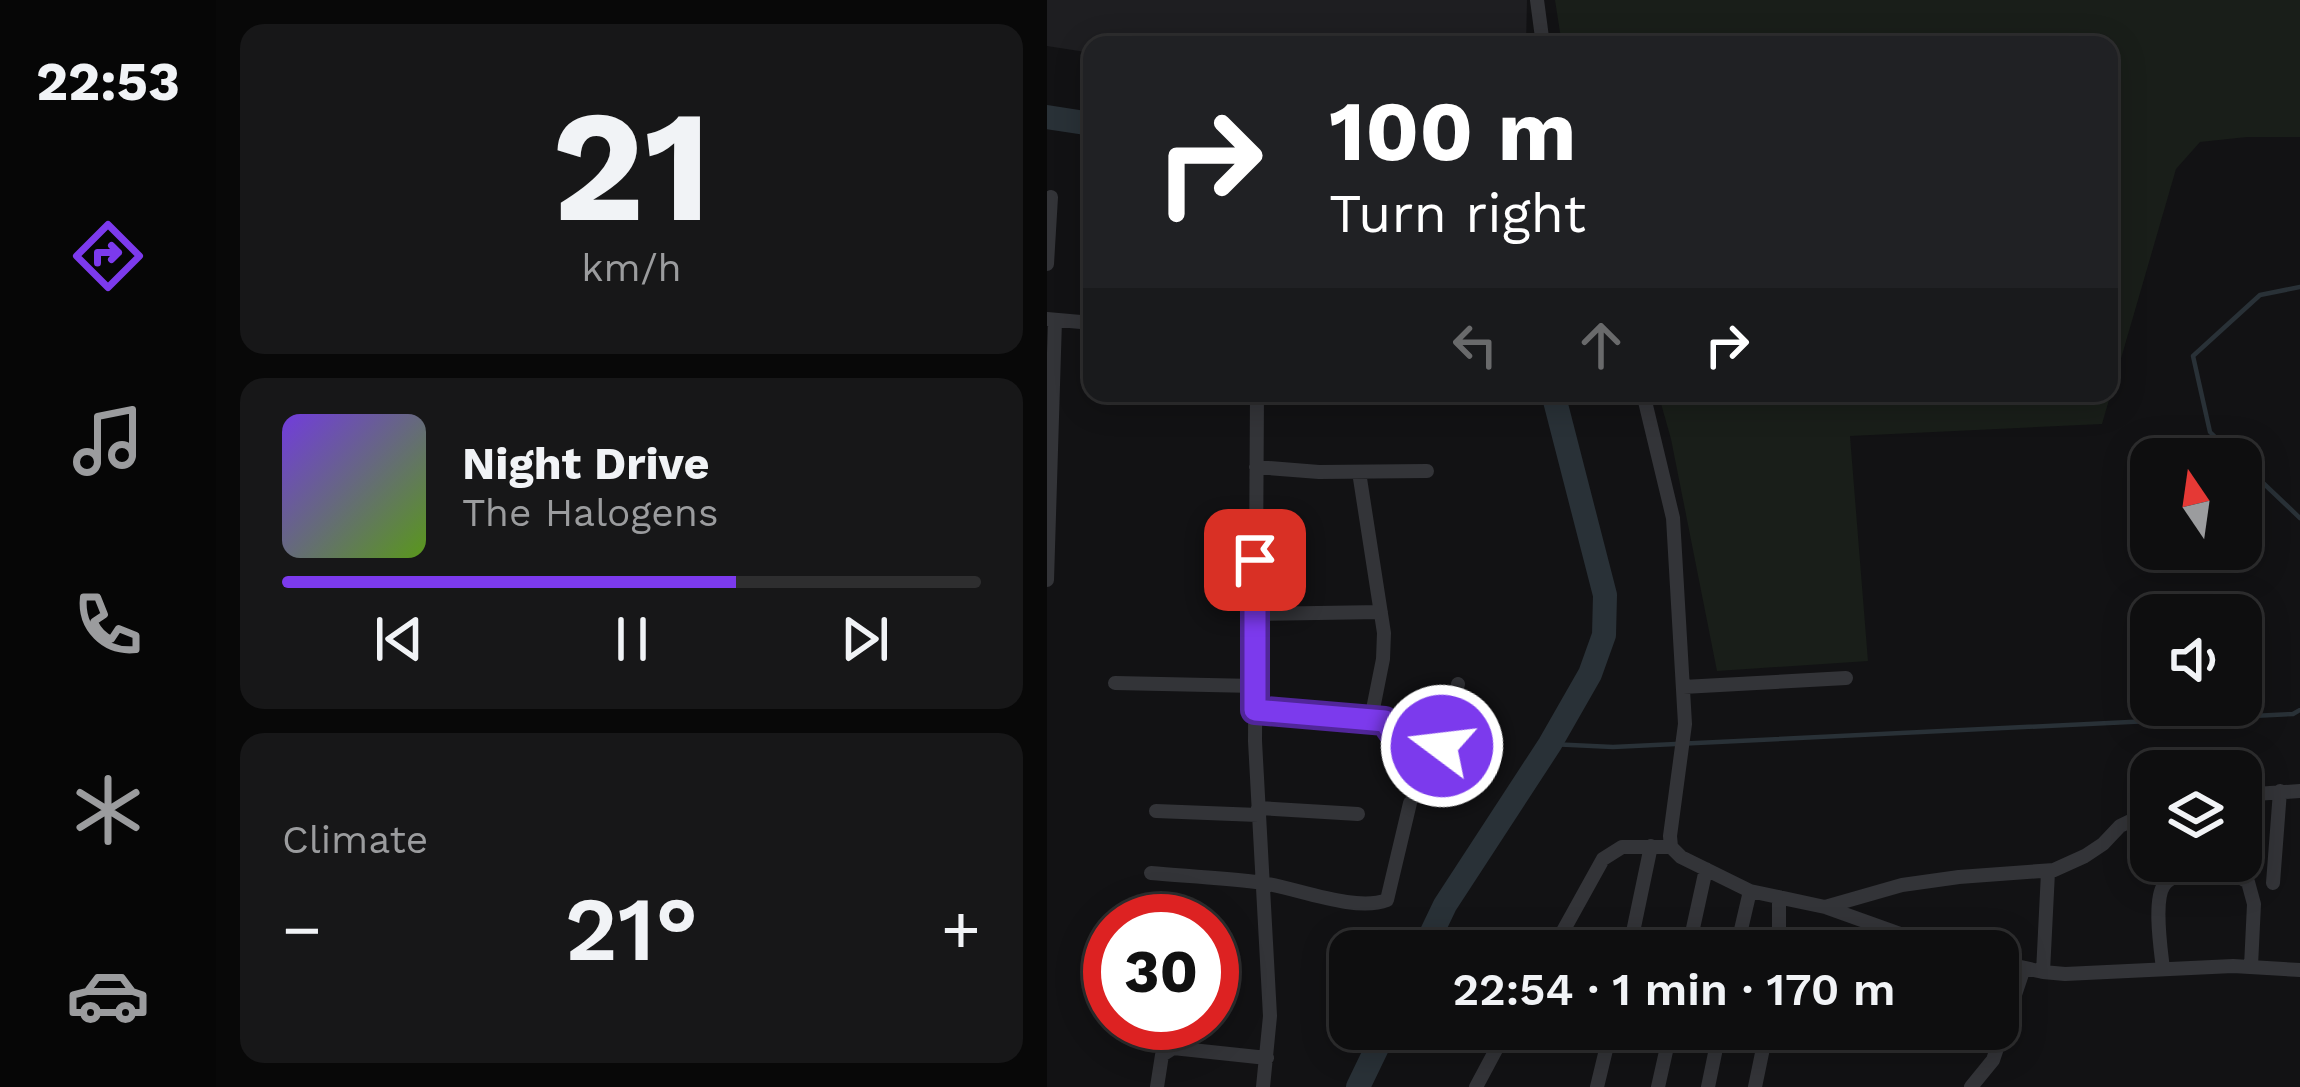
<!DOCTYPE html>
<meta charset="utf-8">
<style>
body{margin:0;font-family:"Work Sans",sans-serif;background:#171718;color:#f1f3f6;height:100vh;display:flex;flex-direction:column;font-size:45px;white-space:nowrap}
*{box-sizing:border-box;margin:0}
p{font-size:39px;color:#9b9c9e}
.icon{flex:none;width:66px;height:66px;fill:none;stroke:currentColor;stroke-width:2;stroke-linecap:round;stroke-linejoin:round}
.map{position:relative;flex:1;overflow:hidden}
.drawer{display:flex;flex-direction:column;gap:24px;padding:24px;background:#080808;width:831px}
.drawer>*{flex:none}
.top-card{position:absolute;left:36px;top:36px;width:1035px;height:366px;border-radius:24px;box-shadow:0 6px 30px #0003,0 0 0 3px #2e2e2f;background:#202124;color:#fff;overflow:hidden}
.needle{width:78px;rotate:347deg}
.fabs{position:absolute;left:1083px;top:438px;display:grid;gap:24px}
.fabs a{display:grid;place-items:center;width:132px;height:132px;border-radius:24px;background:#0e0e0f;box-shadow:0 6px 30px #0003,0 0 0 3px #2e2e2f;font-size:60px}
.speed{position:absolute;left:36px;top:894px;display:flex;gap:24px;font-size:60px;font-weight:700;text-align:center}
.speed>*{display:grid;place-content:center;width:156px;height:156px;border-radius:50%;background:#0e0e0f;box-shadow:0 6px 30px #0003,0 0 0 3px #2e2e2f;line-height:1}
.speed .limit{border:18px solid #d22;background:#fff;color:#111}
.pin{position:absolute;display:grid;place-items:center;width:102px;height:102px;color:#fff;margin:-51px;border-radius:24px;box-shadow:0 6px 18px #0006}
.me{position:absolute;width:132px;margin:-66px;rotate:285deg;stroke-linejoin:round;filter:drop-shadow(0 0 9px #0008)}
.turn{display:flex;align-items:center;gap:42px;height:252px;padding:0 48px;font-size:54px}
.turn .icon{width:156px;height:156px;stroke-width:2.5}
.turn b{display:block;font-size:84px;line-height:102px}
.lanes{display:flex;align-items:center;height:114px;padding:0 48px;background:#0003;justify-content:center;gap:60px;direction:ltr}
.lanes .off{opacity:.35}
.big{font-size:90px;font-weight:600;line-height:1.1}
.drawer .tile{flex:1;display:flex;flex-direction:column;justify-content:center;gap:18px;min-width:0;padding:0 42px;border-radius:24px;background:#171718}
.drawer .dial{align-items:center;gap:0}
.dial b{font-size:156px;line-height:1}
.song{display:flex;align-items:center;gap:36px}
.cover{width:144px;height:144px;border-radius:18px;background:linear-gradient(135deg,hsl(260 70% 55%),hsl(90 70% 35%))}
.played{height:12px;border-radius:6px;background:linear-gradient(90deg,#7c3aed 65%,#2e2e2f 65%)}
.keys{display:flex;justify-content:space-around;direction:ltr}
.heat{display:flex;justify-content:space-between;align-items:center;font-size:66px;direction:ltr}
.trip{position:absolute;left:282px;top:930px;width:690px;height:120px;border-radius:24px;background:#0e0e0f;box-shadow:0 6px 30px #0003,0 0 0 3px #2e2e2f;font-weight:600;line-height:120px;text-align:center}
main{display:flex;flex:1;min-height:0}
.menu{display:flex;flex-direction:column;width:216px;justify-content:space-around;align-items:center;background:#060606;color:#9b9c9e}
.menu .icon{width:84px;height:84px}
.menu .active{color:#7c3aed}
.menu b{font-size:54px;color:#f1f3f6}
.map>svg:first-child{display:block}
.built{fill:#1e1e21}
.green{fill:#191e19}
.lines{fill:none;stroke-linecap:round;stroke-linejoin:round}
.stream{stroke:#293137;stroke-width:4.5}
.river{stroke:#293137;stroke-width:24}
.minor{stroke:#333438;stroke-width:14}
.route-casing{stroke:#51269a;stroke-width:30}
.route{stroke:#7c3aed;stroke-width:21}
</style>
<main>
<nav class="menu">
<b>22:53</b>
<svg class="icon active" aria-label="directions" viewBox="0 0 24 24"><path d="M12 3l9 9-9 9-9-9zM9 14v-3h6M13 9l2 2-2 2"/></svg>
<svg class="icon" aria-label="music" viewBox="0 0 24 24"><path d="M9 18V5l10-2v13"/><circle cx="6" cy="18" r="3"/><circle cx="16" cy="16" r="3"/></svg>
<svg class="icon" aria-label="phone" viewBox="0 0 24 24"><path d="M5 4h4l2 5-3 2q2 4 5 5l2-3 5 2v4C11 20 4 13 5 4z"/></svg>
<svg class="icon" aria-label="climate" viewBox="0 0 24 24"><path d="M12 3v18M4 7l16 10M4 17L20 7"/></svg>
<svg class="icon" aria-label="car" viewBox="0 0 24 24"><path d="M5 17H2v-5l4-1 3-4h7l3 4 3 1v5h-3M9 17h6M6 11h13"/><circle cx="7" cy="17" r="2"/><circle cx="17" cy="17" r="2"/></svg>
</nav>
<section class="drawer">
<div class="tile dial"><b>21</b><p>km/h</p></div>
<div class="tile">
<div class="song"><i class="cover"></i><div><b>Night Drive</b><p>The Halogens</p></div></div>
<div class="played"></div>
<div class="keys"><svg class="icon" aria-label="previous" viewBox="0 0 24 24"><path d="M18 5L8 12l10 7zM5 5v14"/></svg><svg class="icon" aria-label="pause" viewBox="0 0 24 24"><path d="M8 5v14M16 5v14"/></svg><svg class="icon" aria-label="next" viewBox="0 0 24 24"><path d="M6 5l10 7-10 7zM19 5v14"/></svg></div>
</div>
<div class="tile"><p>Climate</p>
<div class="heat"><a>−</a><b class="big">21°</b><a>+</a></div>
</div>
</section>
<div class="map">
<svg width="1253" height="1087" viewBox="0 0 1253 1087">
<rect width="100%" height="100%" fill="#121214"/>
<!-- built -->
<path class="built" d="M0 0H480L479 45H45V53L0 46Z"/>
<!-- green -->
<path class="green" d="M508 0H1253V137H1200L1153 142 1129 169 1055 424 803 436 821 661 670 671 624 439 611 393H1062V45H515Z"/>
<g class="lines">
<!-- stream -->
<path class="stream" d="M1191 459 1163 432 1146 356 1213 295 1253 287
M1194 462 1253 518
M503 744 566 747 1246 714 1253 710"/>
<!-- river -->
<path class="river" d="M0 117 45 124
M376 951 398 905 503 744 543 674 557 635 558 595 506 393
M311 1087 339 1029"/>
<!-- minor -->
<path class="minor" d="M490 0 496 45
M0 264 4 197
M0 319 45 323
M210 393 208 741 223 1016 216 1087
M596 393 626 518 638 724 623 836 624 847 634 857 703 891 778 907 901 951
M209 467 272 472 380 471
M312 472 337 633 336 659 324 719
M0 580 8 320
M208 614 334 612
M68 683 208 686
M636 687 799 678
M208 709 338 721 355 745C368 748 385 756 395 745L411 684
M1194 795 1253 791
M211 808 311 814
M109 811 211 815
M104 873C139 876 174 878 209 882 245 886 307 913 340 900L363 803
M1134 873 1155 878 1192 877 1201 882 1207 904 1204 966
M1226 883 1233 791
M732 897V951
M778 907 855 885 912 877 1007 870 1038 856 1056 844 1073 826 1104 811
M505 951 556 859 575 847H624
M582 951 604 846
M641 951 659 869
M689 951 703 891
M951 962 996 972 1018 974 1186 966 1253 970
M1116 969C1114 951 1106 900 1117 885 1121 879 1128 877 1134 873L1136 861
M996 972 1001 872
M110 1087 115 1055 126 1048 220 1058
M429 1087 460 1029
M550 1087 564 1029
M611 1087 624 1029
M661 1087 673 1029
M708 1087 720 1029
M924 1087 946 1060 977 968"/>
</g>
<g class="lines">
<defs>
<path id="route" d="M208 560V710L338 721 355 746C368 748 385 756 395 746"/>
</defs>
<!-- route casing -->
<use href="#route" class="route-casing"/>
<!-- route -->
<use href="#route" class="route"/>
</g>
</svg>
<div class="fabs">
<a><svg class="needle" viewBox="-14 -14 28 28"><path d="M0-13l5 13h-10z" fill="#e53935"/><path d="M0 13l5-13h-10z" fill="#9b9c9e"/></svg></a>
<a><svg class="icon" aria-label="sound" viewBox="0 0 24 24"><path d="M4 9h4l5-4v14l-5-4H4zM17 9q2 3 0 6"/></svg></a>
<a><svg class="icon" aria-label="layers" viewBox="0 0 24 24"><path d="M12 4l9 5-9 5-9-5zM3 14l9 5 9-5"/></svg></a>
</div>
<div class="speed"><div class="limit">30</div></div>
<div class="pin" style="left:208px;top:560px;background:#d93025"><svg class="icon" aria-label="arrive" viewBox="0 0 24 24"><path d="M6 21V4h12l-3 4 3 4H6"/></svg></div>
<svg class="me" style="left:395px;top:746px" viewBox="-20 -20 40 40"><circle r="17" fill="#7c3aed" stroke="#fff" stroke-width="3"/><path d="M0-11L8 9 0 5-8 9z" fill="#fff"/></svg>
<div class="trip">22:54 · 1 min · 170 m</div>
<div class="top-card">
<div class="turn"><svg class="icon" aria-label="right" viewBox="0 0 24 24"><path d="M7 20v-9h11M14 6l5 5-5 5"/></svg><div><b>100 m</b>Turn right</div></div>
<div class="lanes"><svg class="icon off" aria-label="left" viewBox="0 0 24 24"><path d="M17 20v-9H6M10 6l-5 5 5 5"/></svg><svg class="icon off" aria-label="ahead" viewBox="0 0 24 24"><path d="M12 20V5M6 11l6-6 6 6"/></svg><svg class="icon" aria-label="right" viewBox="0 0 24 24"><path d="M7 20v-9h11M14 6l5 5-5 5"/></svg></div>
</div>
</div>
</main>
